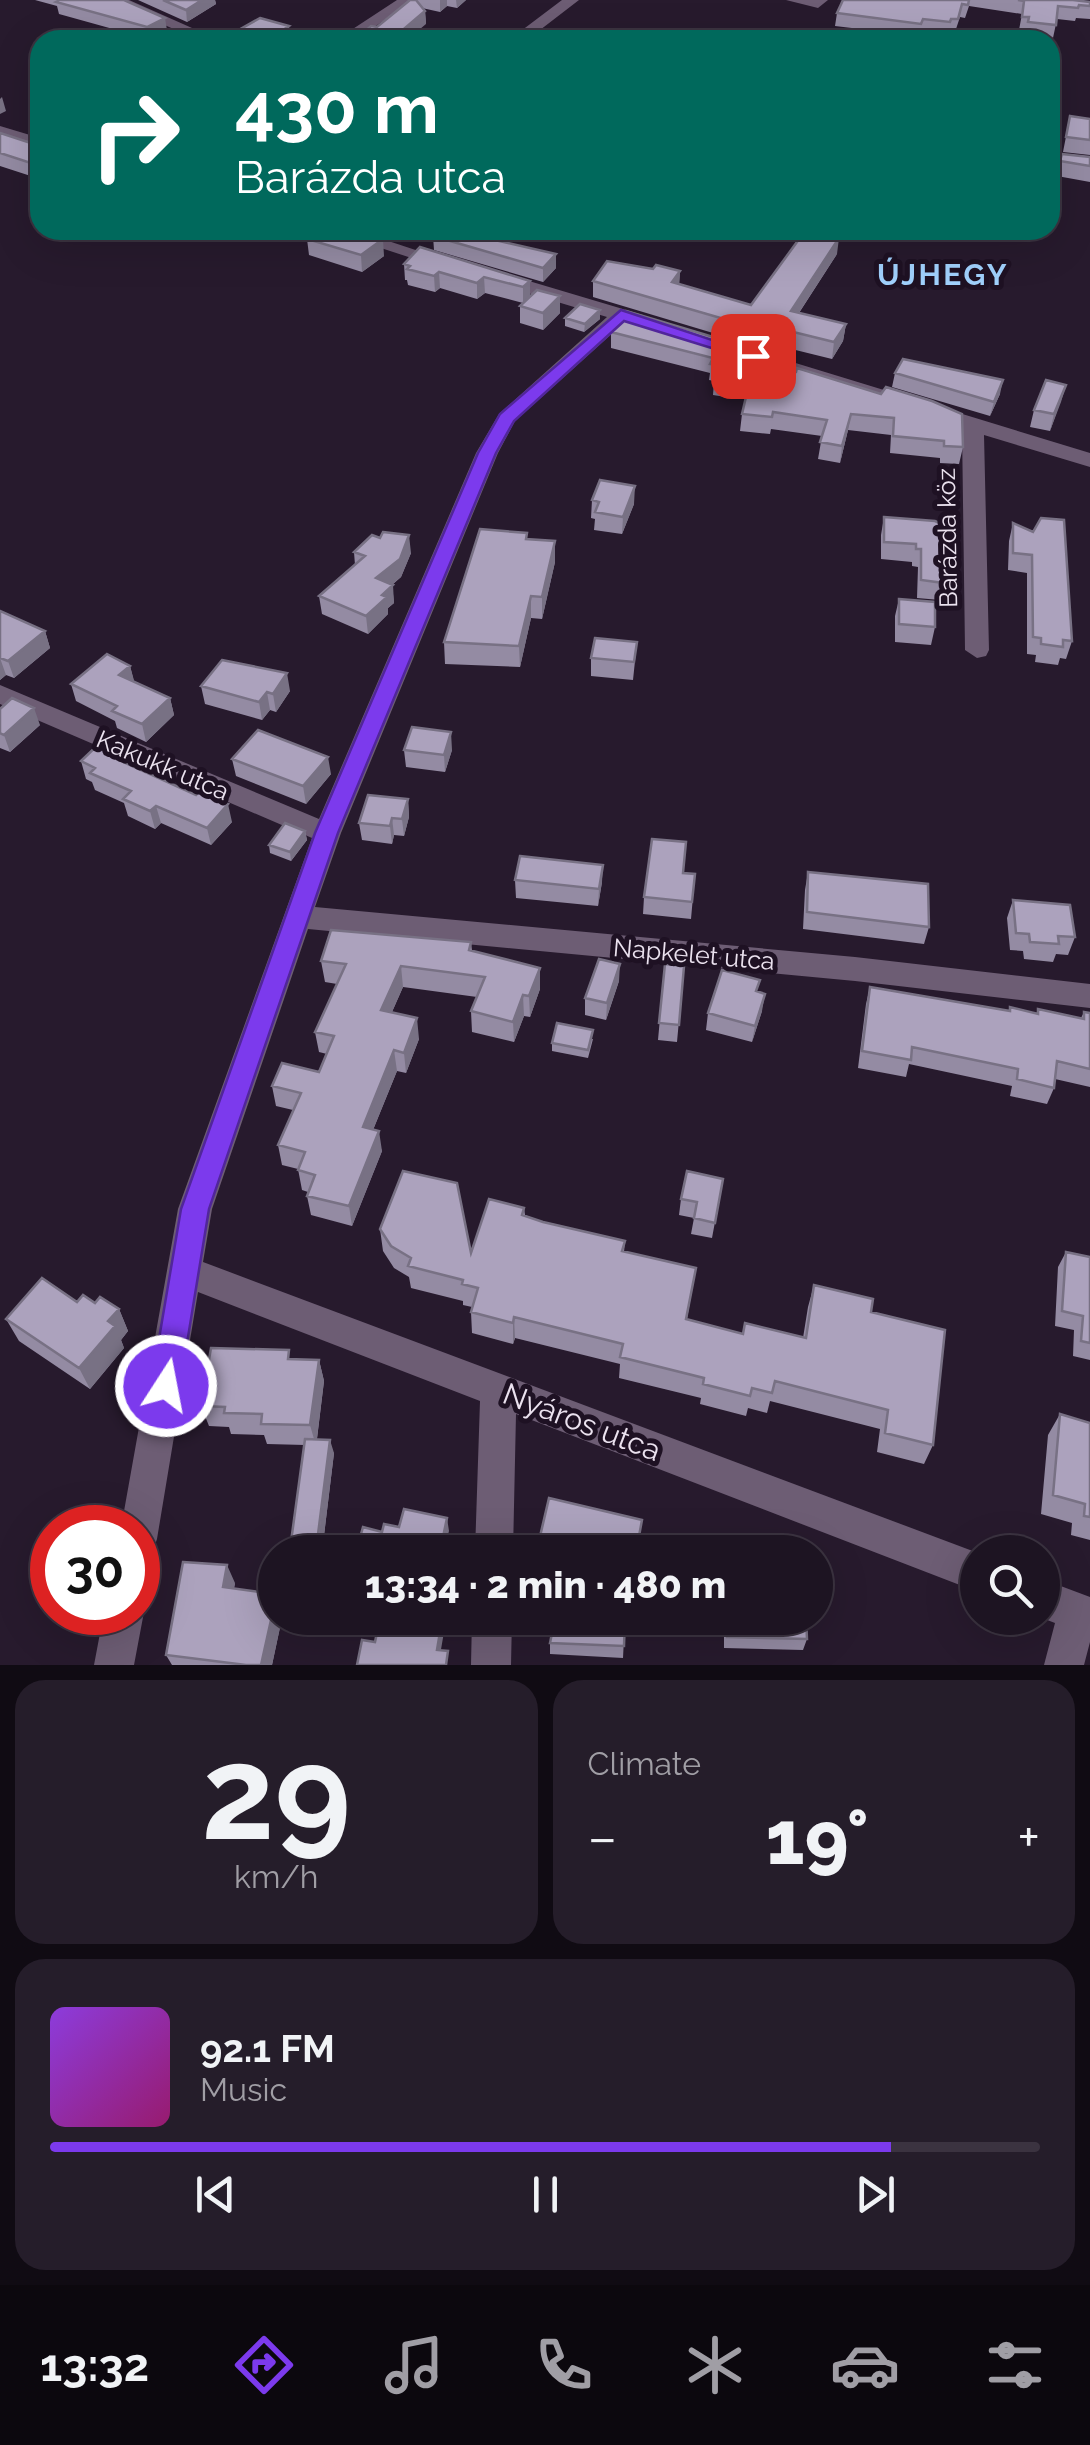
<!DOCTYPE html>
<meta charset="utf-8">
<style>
body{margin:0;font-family:Raleway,sans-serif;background:#251d2a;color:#f1f3f6;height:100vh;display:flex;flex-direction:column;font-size:38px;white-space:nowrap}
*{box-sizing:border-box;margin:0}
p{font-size:32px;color:#a09ea5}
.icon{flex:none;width:55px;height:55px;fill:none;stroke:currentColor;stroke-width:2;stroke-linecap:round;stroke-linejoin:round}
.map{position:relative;height:1665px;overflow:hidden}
.side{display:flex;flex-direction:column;gap:15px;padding:15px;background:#100b13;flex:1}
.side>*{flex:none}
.top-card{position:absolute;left:30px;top:30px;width:1030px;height:210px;border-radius:30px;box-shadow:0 10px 40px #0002,0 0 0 2px #3b3340;background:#00695c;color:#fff;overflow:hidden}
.tools{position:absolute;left:960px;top:1535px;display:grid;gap:20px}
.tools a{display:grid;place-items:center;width:100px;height:100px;border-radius:50%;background:#1d1422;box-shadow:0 10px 40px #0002,0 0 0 2px #3b3340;font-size:50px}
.speed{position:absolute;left:30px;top:1505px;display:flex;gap:20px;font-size:50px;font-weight:700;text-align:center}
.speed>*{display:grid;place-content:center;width:130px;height:130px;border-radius:50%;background:#1d1422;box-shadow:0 10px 40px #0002,0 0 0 2px #3b3340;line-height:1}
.speed .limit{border:15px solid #d22;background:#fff;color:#111}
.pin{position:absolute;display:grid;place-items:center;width:85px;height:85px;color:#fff;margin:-42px;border-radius:20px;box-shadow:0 5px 15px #0006}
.me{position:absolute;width:110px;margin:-55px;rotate:11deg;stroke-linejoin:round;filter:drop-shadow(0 0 8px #0008)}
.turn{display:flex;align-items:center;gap:35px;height:210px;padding:0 40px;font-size:45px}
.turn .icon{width:130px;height:130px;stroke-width:2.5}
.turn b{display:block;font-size:70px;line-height:85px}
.big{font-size:75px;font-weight:800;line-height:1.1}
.side .card{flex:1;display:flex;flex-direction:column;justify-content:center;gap:15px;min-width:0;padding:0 35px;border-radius:30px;background:#251d2a}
.side .dial{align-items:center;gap:0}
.dial b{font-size:130px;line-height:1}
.song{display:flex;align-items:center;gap:30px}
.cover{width:120px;height:120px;border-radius:15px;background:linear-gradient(135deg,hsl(270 70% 55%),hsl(320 70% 35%))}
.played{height:10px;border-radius:5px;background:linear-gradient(90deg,#7c3aed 85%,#3b3340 85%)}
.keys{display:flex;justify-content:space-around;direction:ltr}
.heat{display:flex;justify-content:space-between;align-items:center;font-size:55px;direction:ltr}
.side .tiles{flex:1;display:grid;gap:15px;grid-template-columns:1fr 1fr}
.card:last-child{grid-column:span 2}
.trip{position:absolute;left:258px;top:1535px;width:575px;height:100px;border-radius:50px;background:#1d1422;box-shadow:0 10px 40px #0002,0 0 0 2px #3b3340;font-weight:800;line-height:100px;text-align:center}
.tabs{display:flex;height:160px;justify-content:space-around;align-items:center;background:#0c080e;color:#a09ea5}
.tabs .icon{width:70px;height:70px}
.tabs .current{color:#7c3aed}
.tabs b{font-size:45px;color:#f1f3f6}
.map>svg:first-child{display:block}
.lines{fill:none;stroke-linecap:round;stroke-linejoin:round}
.path{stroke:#817686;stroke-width:2.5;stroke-dasharray:5 5;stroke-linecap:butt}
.minor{fill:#6d5d74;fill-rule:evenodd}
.wall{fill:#948ba3}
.shaded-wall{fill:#787184}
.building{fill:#aca2bd;stroke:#787184;stroke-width:2.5}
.route{fill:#7c3aed;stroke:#51269a;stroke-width:2.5}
.labels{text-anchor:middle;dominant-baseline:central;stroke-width:10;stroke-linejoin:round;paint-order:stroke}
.street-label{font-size:25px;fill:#ebe2ef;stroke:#1e1123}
.far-district-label{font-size:30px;font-weight:bold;letter-spacing:2.5px;fill:#a0d0fc;stroke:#1e1123}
.near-street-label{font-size:30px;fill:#ebe2ef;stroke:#1e1123}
</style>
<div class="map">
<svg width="1090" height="1665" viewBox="0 0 1090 1665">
<rect width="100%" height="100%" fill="#271a2d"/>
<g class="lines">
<!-- path -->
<path class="path" d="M426 241 437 230"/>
<!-- minor -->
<path class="minor" d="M109 0H129L219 40H198Z
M397 0H414L355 40H336Z
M562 0H579L527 40H509Z
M786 0H828L818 8Z
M0 126 40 138V148L0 136Z
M1050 155 1090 158V168L1050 165Z
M326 230H355L458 264 449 270 442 268Z
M495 271 643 315 646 319 636 325 625 322 515 421 498 453 341 833 315 907 855 957 1090 984V1008L855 981 308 929 212 1209 203 1262 978 1553V1592L516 1414 513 1552H475L480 1401 198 1292 157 1539 152 1553 138 1558V1528H121L178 1209 312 838 0 704V685L319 819 476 453 499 414 607 317 488 281 486 277Z
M710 337 1090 453V467L984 435 989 650 986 656 977 658 965 650 962 428 930 414 703 347 700 343Z
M1042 1579 1090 1597V1642L1084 1665H1044L1055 1623 1042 1618Z
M138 1598 144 1612 134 1665H94L104 1612H138Z
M472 1618H512L511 1665H471Z"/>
</g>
<!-- wall -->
<path class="wall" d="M35 0H124L167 30 149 39 59 14 57 6Z
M138 0H215L216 4 187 22Z
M410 0H466L457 8 447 6 440 12 422 8 425 11 426 24Z
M843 0H1073L1090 2V19L1076 18 1075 21 1057 19 1053 38 1025 35 1026 30H1019L1022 14 969 6 965 18 960 17 955 32H949L948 35 921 32 919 36 835 26 837 13Z
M1070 116 1090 119V155L1063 152Z
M0 133 40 146V179L0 166Z
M1062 154 1090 157V182L1057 176Z
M474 230V235L556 268 543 282 434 250 433 236Z
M307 239 384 256 362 272 309 255Z
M837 254 799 313 846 324 843 341 832 359 755 340 753 345 593 297V281L653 269 680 271 679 284 751 305Z
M404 264 530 281V297L560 296V313L543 330 520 323V306L523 303 485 293 477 299 440 288 435 292 408 285 407 280H405Z
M565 318 600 319 584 332 565 326Z
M611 325 747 347 746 363 732 398 713 395 714 381 709 380 710 373 611 348Z
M796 372 963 447 959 464 940 463V458L890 453 891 435 848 430 840 463 818 459 822 436 771 429 770 434 740 431 742 414Z
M895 373 1000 394 990 416 892 387Z
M1066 385 1050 431 1030 427 1034 410Z
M592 500 634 504 622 534 594 530 595 519 591 518Z
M884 517 956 531 952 548 950 551 951 579 947 597 941 596 940 600 917 598 918 567 912 566V562L881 559V535Z
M1013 523 1033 532 1072 641 1066 659 1060 658 1058 665 1035 662 1036 655 1027 654V573L1008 570 1009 541Z
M527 533V539L555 562 542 619 531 618 520 667 445 664 444 642Z
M354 552 411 553 401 577 392 585 394 603 388 608V614L368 634 322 614 319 596 355 565Z
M899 599 935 627 931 645 895 642V616Z
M0 611 45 631 50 648 14 678 6 675 0 680Z
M637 642 633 680 591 676V658Z
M130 666 134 682 170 698 174 715 146 742 117 728 115 721 76 701 71 684Z
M201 686 290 691 276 712 270 710 262 720 205 704Z
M0 709 40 725 10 752 0 748Z
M404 750H452L445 772 406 767Z
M129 753 133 767 232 822 211 845 161 823 155 829 128 816 124 803 95 790 92 782 86 779 81 761Z
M232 759 331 774 306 804 236 776Z
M408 799 409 817 404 836 394 835 392 844 362 840 359 823Z
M305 831 307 840 291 861 270 853 269 845Z
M808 872 929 927 924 944 803 929 805 890Z
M695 874 691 919 643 914 644 897Z
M515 880 602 882 598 906 516 898Z
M1013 900 1075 937 1068 955 1056 954 1053 962 1024 959 1023 951 1010 950 1007 918Z
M471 942 472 951 540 989 530 1017 524 1016 514 1042 472 1032 471 1011 477 997 403 987 392 1012 419 1039 406 1073 397 1071 373 1130 382 1151 352 1226 311 1215 307 1196 308 1192 302 1190 298 1169 282 1165 278 1145 293 1110 276 1106 272 1086 319 1072 327 1054 319 1052 315 1032 337 984 325 982 321 961Z
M665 964 684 966 677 1042 658 1040Z
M619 981 606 1020 585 1015V998Z
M870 987 1009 1011 1037 1013 1038 1009 1081 1018 1084 1012 1090 1013V1087L1055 1079 1054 1088 1047 1104 1010 1096 1012 1086 909 1064 906 1077 858 1068 866 1004Z
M758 992 762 1011 752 1042 706 1030 708 1013Z
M593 1039 588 1058 552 1051V1043Z
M723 1179 712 1238 691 1234 694 1218 679 1215 681 1199Z
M524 1208 525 1215 543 1222 625 1241 624 1252 696 1268 687 1319 743 1334 803 1338 808 1307 814 1285 871 1312 933 1445 924 1464 877 1452 880 1429 770 1401 767 1413 748 1408 746 1416 700 1404 701 1398 619 1378 620 1364 515 1338 513 1344 472 1333 471 1312 472 1307 463 1305V1301L411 1288 409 1277 394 1268 383 1251 380 1229 471 1253Z
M1066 1252 1090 1257V1360L1073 1356 1074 1330 1055 1326 1058 1267Z
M77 1302 95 1303 119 1309 128 1331 121 1340 124 1348 90 1389 19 1341 6 1319Z
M291 1360H319L324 1381 317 1439 334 1453 322 1552H291L290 1549 305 1445 267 1444 264 1435 231 1434 229 1427 209 1426 201 1406Z
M1060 1414 1090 1423V1540L1071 1535 1072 1523 1041 1514 1048 1435Z
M538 1545 637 1552H538Z
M235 1583 234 1588 282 1618 272 1665H172L166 1655Z
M542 1618H625L623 1658 550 1654V1643L554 1621Z
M724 1618H806L807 1639 803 1650 724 1648Z"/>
<!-- shaded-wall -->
<path class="shaded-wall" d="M202 0H215L216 4 187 22 186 10Z
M440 0H447V6L440 12Z
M456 0H466L457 8Z
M425 11 426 24 407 40H391Z
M165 18 167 30 149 39 147 27Z
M289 26 291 40 277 34Z
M2 97 6 111 0 114V99Z
M839 238 837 254 789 328 791 311Z
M383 239 384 256 362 272 361 255Z
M556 254V268L543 282V268Z
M680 271 679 287 672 282Z
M439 272 440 288 435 292 434 276Z
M484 277 485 293 477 299V283Z
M530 281V297L523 303V287Z
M560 296V313L543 330V313Z
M600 310V319L584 332 585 324Z
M846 324 843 341 832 359 834 342Z
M747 347 746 363 732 398 733 382Z
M1003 380 1000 394 990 416 994 402Z
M1066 385 1061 402 1050 431 1054 414Z
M851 414 848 430 840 463 842 446Z
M635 486 634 504 622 534 623 517Z
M956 531 952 548 945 556 949 539Z
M409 535 411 553 401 577 378 596 376 578Z
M555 541V562L542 619V597Z
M393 585 394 603 388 608V614L368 634 366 616 382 595Z
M531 596V618L520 667 519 646Z
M45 631 50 648 14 678 8 661Z
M0 658 6 675 0 680Z
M130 666 135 684 119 675Z
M287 673 290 691 276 712 273 694Z
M267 692 270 710 262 720 259 702Z
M170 698 174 715 146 742 142 724Z
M34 708 40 725 10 752 4 735Z
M451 732 452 750 445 772 444 755Z
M129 753 134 771 121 761Z
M328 757 331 774 306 804 303 786Z
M408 799 409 817 404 836 402 819Z
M228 804 232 822 211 845 207 828Z
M156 806 161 823 155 829 150 811Z
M392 818 394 835 392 844 390 826Z
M305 831 307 840 291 861 290 852Z
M603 865 602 882 598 906 599 889Z
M620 964 619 981 606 1020 607 1003Z
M401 966 403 987 384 1030 381 1010Z
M540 968V989L530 1017 529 996Z
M765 994 762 1011 752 1042 755 1026Z
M523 995 524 1016 514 1042 513 1022Z
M417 1018 419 1039 406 1073 404 1053Z
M394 1050 397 1071 366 1147 363 1127Z
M379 1131 382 1151 352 1226 349 1206Z
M119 1309 128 1331 121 1340 124 1348 90 1389 79 1368 108 1321Z
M514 1317 515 1338 513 1344V1323Z
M319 1360 324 1381 316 1446 310 1425Z
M330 1440 334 1453 322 1552H317Z
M447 1518 449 1531 444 1550 443 1537Z
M227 1565 235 1583 231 1605 223 1587Z
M275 1602V1618H282L272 1665H261Z
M442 1620 444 1632 439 1661 437 1650Z"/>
<!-- building -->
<path class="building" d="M60 0H124L165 18 147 27 56 2Z
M163 0H202L186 10Z
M410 0H416L425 11 391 40H355L371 26 377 27Z
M843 0H969L968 5 962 4 958 19H951L950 22 923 19 921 24 837 13Z
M1018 0H1073L1090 2V6L1079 5 1078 8 1058 6 1056 25 1028 22 1029 17H1022L1024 1Z
M260 18 289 26 277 34 302 40H221Z
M1070 116 1090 119V140L1066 137Z
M0 133 40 146V166L0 153Z
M1062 154 1090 157V166L1060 161Z
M317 230H359L383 239 361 255 307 239Z
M438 230H467L464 233 556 254 543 268 433 236Z
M805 231 839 238 791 311 846 324 834 342 757 323 755 328 593 281 607 261 653 269 656 265 680 271 672 282 751 305Z
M420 247 530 281 523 287 484 277 477 283 439 272 434 276 407 269 410 266 404 264Z
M537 290 560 296 543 313 520 306Z
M580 304 600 310 585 324 565 318Z
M626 311 747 347 733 382 714 379 719 365 710 364 713 358 611 332 617 326 611 325Z
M903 359 1003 380 994 402 895 373Z
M753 367 796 372 797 368 881 394 886 387 932 401 962 414 963 447 944 446V441L893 436 894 418 851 414 842 446 820 442 827 420 773 412 772 417 742 414Z
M1046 380 1066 385 1054 414 1034 410Z
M600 480 635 486 623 517 595 512 599 502 592 500Z
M884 517 935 521 956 531 949 539 951 579 945 578 944 583 921 580V549H916V544L884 542Z
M1041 518 1064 520 1072 641 1063 640V647L1041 644V638L1033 637 1032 555 1013 553V523L1033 532Z
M480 529 527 533 526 539 555 541 542 597 531 596 519 646 444 642Z
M383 532 409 535 400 559 376 578 393 585 382 595 387 597 366 616 319 596 365 556 354 552 372 535 380 538Z
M899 599 935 602V627L899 624Z
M0 611 45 631 8 661 0 658Z
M595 638 637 642 634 662 591 658Z
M107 654 130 666 119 675 170 698 142 724 112 711 117 706 71 684Z
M222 660 287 673 273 694 267 692 259 702 201 686Z
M12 698 34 708 4 735 0 733V709Z
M412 727 451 732 444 755 404 750Z
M258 730 328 757 303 786 232 759Z
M102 741 129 753 121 761 196 795 199 792 228 804 207 828 156 806 150 811 123 799 131 791 90 773 95 768 81 761Z
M368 795 408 799 402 819 392 818 390 826 359 823Z
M285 823 305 831 290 852 269 845Z
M652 839 686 842 683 873 695 874 692 902 644 897Z
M520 856 603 865 599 889 515 880Z
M808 872 928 884 929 927 807 912Z
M1013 900 1070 905 1075 937 1058 936 1059 944 1030 942 1029 934 1016 933Z
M331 930 471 942 469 950 540 968 529 996 523 995 513 1022 471 1011 485 977 401 966 381 1010 417 1018 404 1053 394 1050 363 1127 379 1131 349 1206 307 1196 315 1175 298 1170 305 1152 278 1145 301 1093 272 1086 282 1063 319 1072 334 1036 315 1032 346 964 321 961Z
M599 959 620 964 607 1003 585 998Z
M665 964 684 966 679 1025 659 1023Z
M722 970 760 980 756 991 765 994 755 1026 708 1013Z
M870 987 1010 1011V1007L1038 1014V1009L1084 1019V1012L1090 1013V1069L1057 1061 1054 1088 1017 1079 1018 1069 912 1047 911 1060 862 1051Z
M557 1023 593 1030 588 1050 552 1043Z
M403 1171 457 1183 471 1253 489 1199 524 1208 522 1215 543 1222 625 1241 622 1251 696 1268 686 1319 743 1334 745 1323 806 1338 814 1285 873 1299 871 1312 945 1330 933 1445 885 1433 888 1410 775 1381 772 1393 752 1388 750 1396 703 1384 704 1378 620 1357 623 1344 514 1317 513 1323 471 1312 478 1288 462 1284 463 1280 408 1266 411 1258 391 1246 380 1229Z
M687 1171 723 1179 715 1223 694 1218 697 1202 681 1199Z
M1066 1252 1090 1257V1343L1081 1341 1083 1316 1062 1311Z
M42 1278 77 1302 83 1295 95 1303 100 1297 119 1309 108 1321 115 1326 79 1368 6 1319Z
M211 1348 289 1350 288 1359 319 1360 310 1425 261 1424 262 1414 224 1413 225 1407 201 1406Z
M1060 1414 1090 1423V1517L1084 1516 1085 1504 1053 1495Z
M305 1439 330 1440 316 1550 290 1549Z
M549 1498 642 1520 636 1552H544L545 1547 538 1545Z
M404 1509 447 1518 443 1537 451 1539 448 1552H356L363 1527 382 1532 384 1524 399 1527Z
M183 1562 227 1565 223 1587 275 1594V1602L261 1665H246L166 1655Z
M380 1618H420L442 1620 437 1650 448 1651 446 1665H357L362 1640 375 1642Z
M555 1618H625L624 1646 550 1643Z
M727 1618H806L807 1639 727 1637Z"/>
<!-- route -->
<path class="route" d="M621 310 761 356 747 359 624 321 514 421 496 453 338 833 209 1209 180 1386 176 1397 166 1401 155 1397 151 1386 181 1209 315 833 478 453 500 414Z"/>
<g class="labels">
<!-- street labels -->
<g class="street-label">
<text transform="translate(947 538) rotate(-91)">Barázda köz</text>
<text transform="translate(163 765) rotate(23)">Kakukk utca</text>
<text transform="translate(694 954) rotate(5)">Napkelet utca</text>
</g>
<!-- far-district labels -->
<g class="far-district-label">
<text x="943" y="274">ÚJHEGY</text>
</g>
<!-- near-street labels -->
<g class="near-street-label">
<text transform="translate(582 1422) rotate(21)">Nyáros utca</text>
</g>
</g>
</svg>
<div class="tools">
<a><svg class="icon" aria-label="search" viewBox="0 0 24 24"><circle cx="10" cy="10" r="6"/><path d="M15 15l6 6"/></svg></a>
</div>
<div class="speed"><div class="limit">30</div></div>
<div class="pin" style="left:753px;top:356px;background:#d93025"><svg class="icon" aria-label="arrive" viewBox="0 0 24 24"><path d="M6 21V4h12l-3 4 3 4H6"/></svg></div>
<svg class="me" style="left:166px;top:1386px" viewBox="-20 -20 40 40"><circle r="17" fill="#7c3aed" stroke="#fff" stroke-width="3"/><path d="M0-11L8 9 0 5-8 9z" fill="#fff"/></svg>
<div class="trip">13:34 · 2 min · 480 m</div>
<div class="top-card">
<div class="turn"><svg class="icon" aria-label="right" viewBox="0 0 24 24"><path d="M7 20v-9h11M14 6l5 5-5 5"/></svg><div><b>430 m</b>Barázda utca</div></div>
</div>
</div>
<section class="side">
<div class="tiles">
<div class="card dial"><b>29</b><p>km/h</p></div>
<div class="card"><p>Climate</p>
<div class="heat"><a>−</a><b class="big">19°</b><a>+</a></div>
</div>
<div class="card">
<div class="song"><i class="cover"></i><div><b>92.1 FM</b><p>Music</p></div></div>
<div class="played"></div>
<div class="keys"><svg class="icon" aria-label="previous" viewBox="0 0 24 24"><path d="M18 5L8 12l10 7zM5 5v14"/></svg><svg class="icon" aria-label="pause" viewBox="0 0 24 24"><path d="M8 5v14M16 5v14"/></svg><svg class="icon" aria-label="next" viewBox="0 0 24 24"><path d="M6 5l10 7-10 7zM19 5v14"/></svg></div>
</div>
</div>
</section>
<nav class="tabs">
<b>13:32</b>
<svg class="icon current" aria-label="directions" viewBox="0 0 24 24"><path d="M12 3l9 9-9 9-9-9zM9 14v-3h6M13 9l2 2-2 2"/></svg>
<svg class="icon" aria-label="music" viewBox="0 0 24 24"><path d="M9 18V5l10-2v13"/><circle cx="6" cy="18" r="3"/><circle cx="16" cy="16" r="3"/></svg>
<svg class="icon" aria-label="phone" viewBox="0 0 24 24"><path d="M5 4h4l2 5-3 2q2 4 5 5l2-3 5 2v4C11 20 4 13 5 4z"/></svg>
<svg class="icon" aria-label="climate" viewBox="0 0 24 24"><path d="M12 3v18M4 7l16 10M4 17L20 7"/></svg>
<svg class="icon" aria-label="car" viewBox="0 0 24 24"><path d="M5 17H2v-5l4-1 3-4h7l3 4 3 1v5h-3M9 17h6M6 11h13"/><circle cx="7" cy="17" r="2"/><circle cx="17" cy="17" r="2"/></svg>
<svg class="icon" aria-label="filters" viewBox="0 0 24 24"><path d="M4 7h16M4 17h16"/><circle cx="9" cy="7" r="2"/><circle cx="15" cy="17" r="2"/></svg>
</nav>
